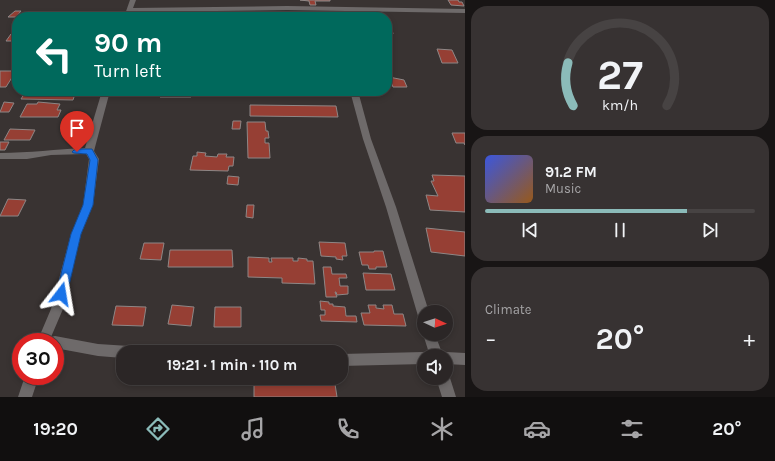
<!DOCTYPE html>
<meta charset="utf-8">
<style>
body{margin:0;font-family:Karla,sans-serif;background:#373232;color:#f1f3f6;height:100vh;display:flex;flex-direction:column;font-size:15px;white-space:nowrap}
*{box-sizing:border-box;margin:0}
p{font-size:13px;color:#a6a5a7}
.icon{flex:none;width:22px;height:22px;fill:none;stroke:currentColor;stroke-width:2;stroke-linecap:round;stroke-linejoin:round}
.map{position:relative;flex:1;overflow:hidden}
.details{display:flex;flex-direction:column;gap:6px;padding:6px;background:#181515;width:310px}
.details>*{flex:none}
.hud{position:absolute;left:12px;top:12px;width:380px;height:84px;border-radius:16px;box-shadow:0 2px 6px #0003,0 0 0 1px #474343;background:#00695c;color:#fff;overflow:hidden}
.needle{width:26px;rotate:94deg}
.tools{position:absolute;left:417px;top:305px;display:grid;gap:8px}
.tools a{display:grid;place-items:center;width:36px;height:36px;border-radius:50%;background:#2b2626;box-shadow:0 2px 6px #0003,0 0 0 1px #474343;font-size:20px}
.speed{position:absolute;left:12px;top:333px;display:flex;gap:8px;font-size:20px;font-weight:700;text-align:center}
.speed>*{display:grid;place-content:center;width:52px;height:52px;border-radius:50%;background:#2b2626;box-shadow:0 2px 6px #0003,0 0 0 1px #474343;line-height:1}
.speed .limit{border:6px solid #d22;background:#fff;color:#111}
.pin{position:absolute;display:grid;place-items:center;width:34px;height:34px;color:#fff;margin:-41px -17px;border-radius:50% 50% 50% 0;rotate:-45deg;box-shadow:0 0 4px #0007}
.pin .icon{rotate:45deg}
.me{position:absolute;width:44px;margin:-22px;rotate:14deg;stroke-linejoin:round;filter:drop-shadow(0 0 3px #0008)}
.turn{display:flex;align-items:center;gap:14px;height:84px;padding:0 16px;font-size:18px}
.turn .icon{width:52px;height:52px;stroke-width:2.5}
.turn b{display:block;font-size:28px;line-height:34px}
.big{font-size:30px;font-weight:700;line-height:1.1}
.details .widget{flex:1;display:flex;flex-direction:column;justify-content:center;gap:6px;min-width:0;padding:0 14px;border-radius:16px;background:#373232}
.details .dial{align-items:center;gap:0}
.dial svg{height:104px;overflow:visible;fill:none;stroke:#474343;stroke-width:7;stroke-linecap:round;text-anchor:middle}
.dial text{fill:#f1f3f6;stroke:none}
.song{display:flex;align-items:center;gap:12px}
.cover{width:48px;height:48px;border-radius:6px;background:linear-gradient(135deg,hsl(230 70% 55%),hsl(30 70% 35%))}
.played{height:4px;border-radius:2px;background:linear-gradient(90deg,#8bbbb9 75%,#474343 75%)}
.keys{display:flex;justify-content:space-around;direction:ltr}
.heat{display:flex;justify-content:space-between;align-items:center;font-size:22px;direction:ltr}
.trip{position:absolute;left:116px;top:345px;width:232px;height:40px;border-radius:16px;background:#2b2626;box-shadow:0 2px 6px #0003,0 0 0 1px #474343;font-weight:700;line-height:40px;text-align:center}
.dock{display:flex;height:64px;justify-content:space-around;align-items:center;background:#110f0f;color:#a6a5a7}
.dock .icon{width:28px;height:28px}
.dock .selected{color:#8bbbb9}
.dock b{font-size:18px;color:#f1f3f6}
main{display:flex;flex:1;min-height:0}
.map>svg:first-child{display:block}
.building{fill:#963f34;stroke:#8e8786}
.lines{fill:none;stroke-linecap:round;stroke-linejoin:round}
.street{fill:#6e6a6a;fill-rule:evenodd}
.route{fill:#1a73e8;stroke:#114b97}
</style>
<main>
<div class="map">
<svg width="465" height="397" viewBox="0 0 465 397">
<rect width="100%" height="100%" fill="#393332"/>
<!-- building -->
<path class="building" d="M300 0H330V1H315L316 5H310L309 1Z
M448 0H458L459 2H462L464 6 451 5Z
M15 11H21L16 17H8Z
M387 25H391L393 34 387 33Z
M11 34H17V35L13 41H6Z
M437 49 452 50 458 63H442Z
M0 71H16L6 87H0Z
M389 77 404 80 407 87H393Z
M26 91H76L73 100 21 99Z
M161 91H191V97H160Z
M4 102 14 103 9 112H0Z
M38 102 60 104 57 110H61L58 117H20L27 104H37Z
M250 105 336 106 338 117 250 116Z
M233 121H241L240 129H232Z
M247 122H265L266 131H268L269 138H265V143H269L270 158H248Z
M10 129 35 130 30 140H4Z
M452 133H465V145L464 143H456Z
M0 142H9L5 150H0Z
M197 152 206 153 205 156 217 157 218 154H227L226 157H234L233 166H229L228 171 190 170 193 156H197Z
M432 175 465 176V212L430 210 426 195 438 196 431 181H434Z
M228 176 239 177 238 185 227 184Z
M8 199 26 200 18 216H0Z
M247 205H254L253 218 246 217Z
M426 228 465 232V256L431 252Z
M319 242 345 243 347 256H342L343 260 336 259V257L321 256Z
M144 243H164L161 260 140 259Z
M170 250H232L233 267H168Z
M374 251H383L387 267H376V269H369L368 265H362L359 252H374Z
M248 257 269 258V262H272L271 258H293V261H298V258L307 259V261H313L315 284 282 283V278L248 277Z
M323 267H331L332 274H346L347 278H339L340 286H348V294L337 295 336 292H335L337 297H326Z
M363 273 391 274 395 290H366Z
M320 301 329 302V304H333V306L345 307 346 316H356L357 322 321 321 320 315H325V310H321Z
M172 305 194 307 191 326 168 324Z
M368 305H376V308L384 309 383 305H392L394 314H403L406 326 364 325 361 313H370Z
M116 306 146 307 143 326 112 325Z
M215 307H241V327H214Z
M254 382 335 384 337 397H254Z"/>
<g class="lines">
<!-- street -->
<path class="street" d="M130 0H136L133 8 287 6 465 9V13L287 10 132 12 130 17H124Z
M102 91H110L94 151 99 159 93 205 81 234 63 309 51 337 55 336 98 344 129 346 134 348 136 352H123V358L98 356 55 348V342H37L51 309 71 234 83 205 89 159 86 154 51 155 27 159H0V153C29 153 57 149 85 148Z
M350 91H358L371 139 396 207 429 312H424V322L420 320 418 316 386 207 363 139Z
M424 331V334H435L442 353 446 352 465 353V365L446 364V356H424V364L341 366V354L424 352 429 353 423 334Z
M446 372 450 378 456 397H442L436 378H446Z
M25 376H39L32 397H18Z"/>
</g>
<!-- route -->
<path class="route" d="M77 149H92L98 160 93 205 81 234 67 294 65 298 61 299 57 298 56 294 71 234 83 205 90 160 87 154 74 153 72 152 74 150Z"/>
</svg>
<div class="tools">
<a><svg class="needle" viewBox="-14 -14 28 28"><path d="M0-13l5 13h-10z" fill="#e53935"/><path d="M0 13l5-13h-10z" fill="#a6a5a7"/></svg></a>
<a><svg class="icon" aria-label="sound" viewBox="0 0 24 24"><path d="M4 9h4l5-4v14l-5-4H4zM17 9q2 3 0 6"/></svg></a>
</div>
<div class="speed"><div class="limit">30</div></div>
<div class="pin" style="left:77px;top:152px;background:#d93025"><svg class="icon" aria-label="arrive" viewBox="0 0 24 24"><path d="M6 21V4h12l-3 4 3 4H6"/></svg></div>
<svg class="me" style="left:61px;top:294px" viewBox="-20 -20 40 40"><path d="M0-17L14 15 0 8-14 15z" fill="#1a73e8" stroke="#fff" stroke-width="4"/></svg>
<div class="trip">19:21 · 1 min · 110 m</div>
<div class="hud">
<div class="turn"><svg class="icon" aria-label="left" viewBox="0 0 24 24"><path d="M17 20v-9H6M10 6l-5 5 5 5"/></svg><div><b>90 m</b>Turn left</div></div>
</div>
</div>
<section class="details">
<div class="widget dial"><svg viewBox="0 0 100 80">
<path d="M14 69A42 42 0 1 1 86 69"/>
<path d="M14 69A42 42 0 0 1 10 36" stroke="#8bbbb9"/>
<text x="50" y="56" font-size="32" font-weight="700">27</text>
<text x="50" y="72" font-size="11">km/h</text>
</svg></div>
<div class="widget">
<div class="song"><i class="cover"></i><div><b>91.2 FM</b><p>Music</p></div></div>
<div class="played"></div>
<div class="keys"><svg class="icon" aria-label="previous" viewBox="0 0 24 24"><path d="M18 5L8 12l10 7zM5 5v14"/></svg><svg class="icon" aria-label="pause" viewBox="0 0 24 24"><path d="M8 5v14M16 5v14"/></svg><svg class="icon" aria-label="next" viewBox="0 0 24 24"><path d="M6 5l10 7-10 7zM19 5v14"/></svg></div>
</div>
<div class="widget"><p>Climate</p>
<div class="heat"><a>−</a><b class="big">20°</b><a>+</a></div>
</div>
</section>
</main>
<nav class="dock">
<b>19:20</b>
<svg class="icon selected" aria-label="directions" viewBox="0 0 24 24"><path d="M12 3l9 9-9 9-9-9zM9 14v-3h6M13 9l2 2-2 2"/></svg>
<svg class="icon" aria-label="music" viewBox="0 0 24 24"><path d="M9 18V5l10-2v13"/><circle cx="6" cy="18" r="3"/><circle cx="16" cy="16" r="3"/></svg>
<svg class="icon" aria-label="phone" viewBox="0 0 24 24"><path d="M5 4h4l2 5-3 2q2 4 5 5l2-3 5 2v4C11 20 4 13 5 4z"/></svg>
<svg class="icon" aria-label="climate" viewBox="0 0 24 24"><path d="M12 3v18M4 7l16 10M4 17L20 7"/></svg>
<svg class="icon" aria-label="car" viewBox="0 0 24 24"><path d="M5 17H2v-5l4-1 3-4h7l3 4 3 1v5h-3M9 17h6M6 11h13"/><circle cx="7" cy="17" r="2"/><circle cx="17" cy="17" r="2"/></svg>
<svg class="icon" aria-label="filters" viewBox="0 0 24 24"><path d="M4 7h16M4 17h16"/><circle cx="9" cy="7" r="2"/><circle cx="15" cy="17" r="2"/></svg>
<b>20°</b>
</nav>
